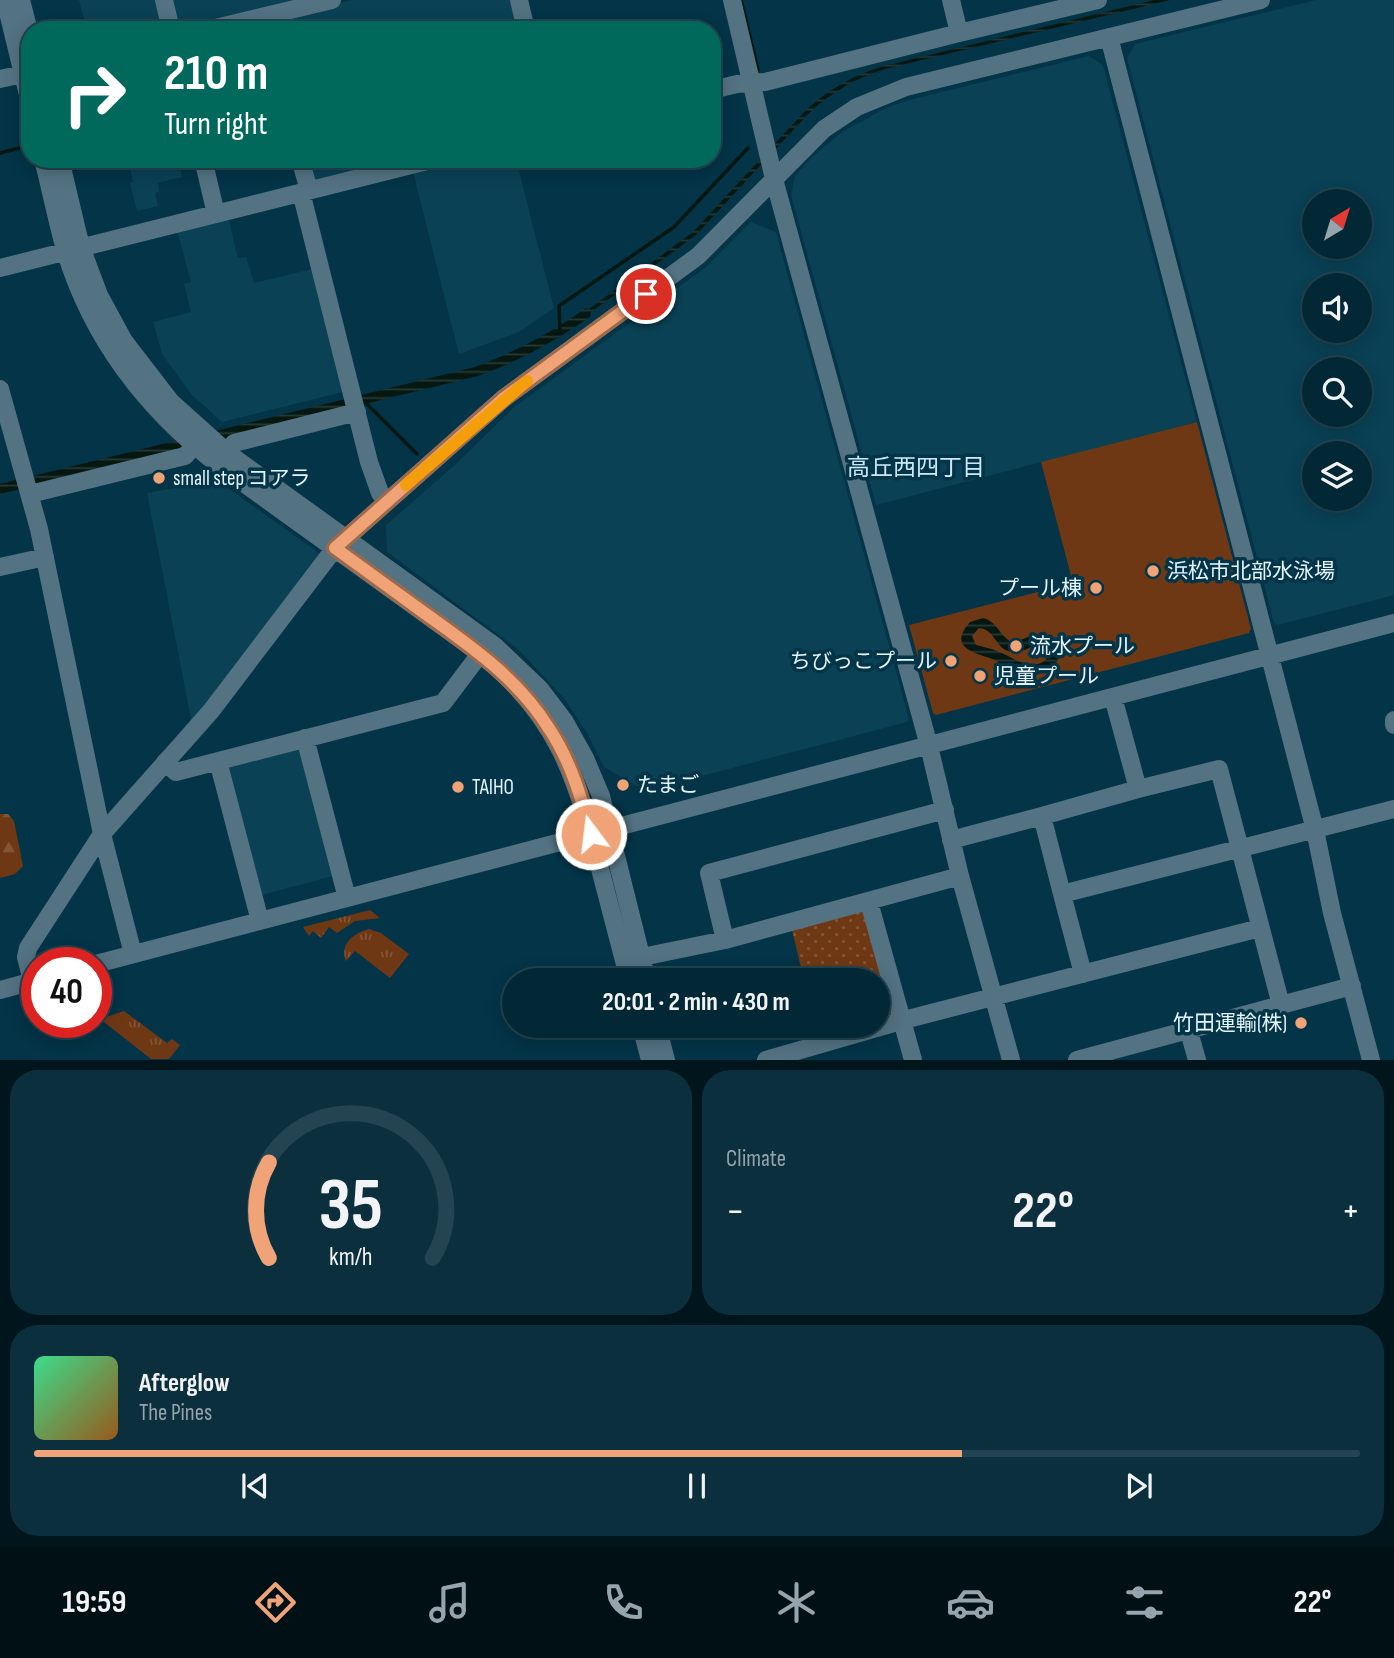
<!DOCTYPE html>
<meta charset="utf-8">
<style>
body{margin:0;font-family:"Sofia Sans Condensed","Noto Sans JP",sans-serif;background:#0c2f3d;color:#f1f3f6;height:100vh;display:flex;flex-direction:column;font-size:26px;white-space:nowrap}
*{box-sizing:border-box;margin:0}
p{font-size:23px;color:#96a5ad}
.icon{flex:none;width:38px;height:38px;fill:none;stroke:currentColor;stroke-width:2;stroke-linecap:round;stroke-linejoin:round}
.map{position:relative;height:1060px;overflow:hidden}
.panel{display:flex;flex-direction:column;gap:10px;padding:10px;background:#01151d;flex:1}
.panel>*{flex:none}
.top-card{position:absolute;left:21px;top:21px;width:700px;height:147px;border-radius:28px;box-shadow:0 4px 18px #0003,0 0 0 2px #234450;background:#00695c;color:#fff;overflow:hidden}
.needle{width:46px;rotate:38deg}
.fabs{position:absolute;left:1302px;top:189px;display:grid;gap:14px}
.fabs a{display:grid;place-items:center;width:70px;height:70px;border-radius:50%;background:#022735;box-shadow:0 4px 18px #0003,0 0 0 2px #234450;font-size:35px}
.speed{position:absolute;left:21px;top:947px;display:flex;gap:14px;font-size:35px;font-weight:700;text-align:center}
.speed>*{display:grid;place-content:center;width:91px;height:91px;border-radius:50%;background:#022735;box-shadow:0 4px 18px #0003,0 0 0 2px #234450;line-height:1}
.speed .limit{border:10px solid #d22;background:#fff;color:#111}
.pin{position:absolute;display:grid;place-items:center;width:60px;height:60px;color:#fff;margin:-30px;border:4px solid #fff;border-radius:50%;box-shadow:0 2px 7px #0007}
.me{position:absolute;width:77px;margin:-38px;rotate:345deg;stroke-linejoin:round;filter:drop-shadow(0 0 5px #0008)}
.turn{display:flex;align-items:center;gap:24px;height:147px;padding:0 28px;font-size:32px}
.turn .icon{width:91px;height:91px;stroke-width:2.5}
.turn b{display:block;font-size:49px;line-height:60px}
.big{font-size:52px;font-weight:700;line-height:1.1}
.panel .tile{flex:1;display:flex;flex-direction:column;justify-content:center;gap:10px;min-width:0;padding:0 24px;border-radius:28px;background:#0c2f3d}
.panel .dial{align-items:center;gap:0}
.dial svg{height:182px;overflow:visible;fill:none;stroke:#234450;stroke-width:7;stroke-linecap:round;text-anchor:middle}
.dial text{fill:#f1f3f6;stroke:none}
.song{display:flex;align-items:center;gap:21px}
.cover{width:84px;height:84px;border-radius:10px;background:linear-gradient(135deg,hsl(150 70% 55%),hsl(30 70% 35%))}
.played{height:7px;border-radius:4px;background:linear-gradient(90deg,#efa377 70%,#234450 70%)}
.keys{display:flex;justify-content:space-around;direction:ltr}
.heat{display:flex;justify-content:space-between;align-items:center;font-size:38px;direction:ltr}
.panel .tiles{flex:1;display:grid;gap:10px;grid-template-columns:1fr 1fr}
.tile:last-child{grid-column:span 2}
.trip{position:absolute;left:502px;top:968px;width:388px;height:70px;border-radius:35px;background:#022735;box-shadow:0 4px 18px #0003,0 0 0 2px #234450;font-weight:700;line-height:70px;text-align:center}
.dock{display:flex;height:112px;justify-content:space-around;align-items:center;background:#011015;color:#96a5ad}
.dock .icon{width:49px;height:49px}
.dock .on{color:#efa377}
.dock b{font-size:32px;color:#f1f3f6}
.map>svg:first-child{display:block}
.built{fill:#0a4155;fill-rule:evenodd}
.grass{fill:url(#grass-tufts)}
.forest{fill:url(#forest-firs)}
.park{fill:url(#park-dots)}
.pitch{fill:#6f3814}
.water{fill:url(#water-rules);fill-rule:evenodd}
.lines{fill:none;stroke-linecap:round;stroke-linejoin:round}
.stream{stroke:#051711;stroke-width:3.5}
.minor{stroke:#537282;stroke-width:18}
.route-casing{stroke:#9b6a4d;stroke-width:18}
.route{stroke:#efa377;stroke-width:12}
.slow{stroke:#f59e0b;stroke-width:12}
.poi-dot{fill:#efa377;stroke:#033447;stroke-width:2.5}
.labels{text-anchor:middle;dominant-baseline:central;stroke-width:7;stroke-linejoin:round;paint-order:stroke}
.poi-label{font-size:21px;fill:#e5f5fd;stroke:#033447;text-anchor:start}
.neighbourhood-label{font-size:23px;fill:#cae8f8;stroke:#033447}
</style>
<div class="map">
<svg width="1394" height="1060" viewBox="0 0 1394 1060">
<defs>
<pattern id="grass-tufts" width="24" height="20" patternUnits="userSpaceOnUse" patternTransform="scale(1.75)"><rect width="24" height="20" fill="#6f3814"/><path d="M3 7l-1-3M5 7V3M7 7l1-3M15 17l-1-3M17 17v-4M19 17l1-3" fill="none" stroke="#835537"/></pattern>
<pattern id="forest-firs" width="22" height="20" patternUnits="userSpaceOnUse" patternTransform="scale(1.75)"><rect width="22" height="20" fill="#6f3814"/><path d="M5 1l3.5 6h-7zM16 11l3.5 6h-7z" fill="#835537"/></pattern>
<pattern id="park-dots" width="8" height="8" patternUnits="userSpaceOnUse" patternTransform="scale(1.75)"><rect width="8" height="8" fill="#6f3814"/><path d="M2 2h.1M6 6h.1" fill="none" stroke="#835537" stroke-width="1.8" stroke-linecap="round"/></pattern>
<pattern id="water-rules" width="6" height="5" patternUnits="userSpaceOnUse" patternTransform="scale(1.75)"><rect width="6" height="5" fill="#051711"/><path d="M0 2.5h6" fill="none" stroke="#293935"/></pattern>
</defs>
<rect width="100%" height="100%" fill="#033447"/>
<!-- built -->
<path class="built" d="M79 0H158L166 30H87Z
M170 0H312L187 30H178Z
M352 0H515L522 30H270L269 23 271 19Z
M1316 0H1394V595L1278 625 1274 623 1127 58 1135 44ZM1314 201H1360V247H1314ZM1314 285H1360V331H1314ZM1314 369H1360V415H1314ZM1314 453H1360V499H1314Z
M1089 56 1103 65 1197 422 876 505 791 195 795 176 813 156 842 132 886 108 909 100Z
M128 159H178L182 177 158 183 159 192 155 193 158 206 137 211 130 183 133 182Z
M304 159H408L313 183Z
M462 159H516L554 308 519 332 459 354 413 172Z
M228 217 238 258 246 257 254 283 316 268 347 391 222 422 192 395 162 354 153 322 191 312 184 284 191 282 177 230Z
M751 222 776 232 909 719 907 722 645 791 604 767 587 733 563 697 519 650 387 552 386 525 457 463 513 408 706 267Z
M217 480 319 553 320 559 192 724 147 493Z
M298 746 302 749 333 876 262 895 226 768 229 764Z"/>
<!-- grass -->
<path class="grass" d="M370 910 380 918 355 921 337 933 329 927 321 938 313 931 309 936 303 927Z
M369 929 381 933 409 954 390 978 355 951 346 961C339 944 354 933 369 929Z
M124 1011 167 1043 172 1039 180 1045 169 1059H151L100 1019Z"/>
<!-- forest -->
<path class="forest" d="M0 814H8L14 821 23 866 15 874 0 878Z"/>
<!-- park -->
<path class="park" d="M867 906 897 1016 879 1021 878 980H804L791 926Z"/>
<!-- pitch -->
<path class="pitch" d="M1197 422 1251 629 1249 633 936 715 933 713 909 625 1073 583 1041 462Z"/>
<!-- water -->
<path class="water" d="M1154 0H1170L885 69C856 78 832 92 809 113L696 235 590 313 591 316C556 341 519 361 478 376L0 494V484L475 367C515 352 551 333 586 308L588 310 693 232 806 110C829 89 854 75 884 66Z
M983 618C998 622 1000 637 1013 643L1036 634 1050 636 1059 645C1064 669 1037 679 1018 672 1014 671 1006 668 1003 666 1000 665 998 661 995 660 977 653 946 649 970 622ZM979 628C996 629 996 653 1015 652 1024 652 1033 645 1042 643L1048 646 1050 655C1033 676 1016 658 997 651 990 648 983 647 976 645L972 636Z"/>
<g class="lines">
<!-- stream -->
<path class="stream" d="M741 0 758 70
M0 153 27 146
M76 169 116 159
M560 330 559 306 674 227 748 148
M364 401 417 454"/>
<!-- minor -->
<path class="minor" d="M5 0 30 103
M21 0 30 35
M164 0 171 30
M519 0 526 30
M732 0 774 179 929 746 960 876 1011 1060
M951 0 959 33
M207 30 332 0
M1109 37 1315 830 1332 913 1371 1060
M0 79 23 74
M712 90 737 84 765 82 959 33 1098 0
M43 159C51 190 57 222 66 253 93 340 148 411 220 466L485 657C559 720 575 775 599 865 609 904 619 942 629 980
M60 159 81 247 99 295 124 341 171 402 229 454 495 646 540 689 565 722 585 758 601 796 647 980
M203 159 216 214
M300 159 309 190
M301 192 369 462 380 493 387 502
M0 268 435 159
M0 389 39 529 102 834 133 954
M227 452 234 443 357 412
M30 494 185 456 194 446
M0 567 45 557
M1113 697 1138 789
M1394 720V725
M305 738 347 898
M218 761 260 921
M165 762 176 772 443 703 480 654
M1042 816 1138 789 1219 769 1281 1005 1352 986
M951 840 1042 816 1062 894 1394 809
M1062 894 1083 974
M869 902 913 1060
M725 940 709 873 945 810
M642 957 725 940 960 876
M96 964 1394 623
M32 981 26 957 28 948 102 834 211 711 335 548 504 398 698 256 824 129 857 107 906 87 1261 0
M0 990 37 980
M641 1026 650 1060
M657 1026 666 1060
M1188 1028 1197 1060
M766 1060 904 1020 1260 928
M1077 1060 1281 1005"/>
</g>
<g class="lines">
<defs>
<path id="route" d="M591 834C581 797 571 762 550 730 520 681 476 650 430 617 398 594 367 571 335 548L504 398 646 294"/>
</defs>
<!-- route casing -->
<use href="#route" class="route-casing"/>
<!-- route -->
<use href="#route" class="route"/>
<!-- slow -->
<path class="slow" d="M406 485 527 381"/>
</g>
<!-- markers -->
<g class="poi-dot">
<circle cx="159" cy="478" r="7"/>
<circle cx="1153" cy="571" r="7"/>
<circle cx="1096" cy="588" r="7"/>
<circle cx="1016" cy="646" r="7"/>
<circle cx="951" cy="661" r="7"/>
<circle cx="980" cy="676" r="7"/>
<circle cx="623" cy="785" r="7"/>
<circle cx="458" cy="787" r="7"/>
<circle cx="1301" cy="1023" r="7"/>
</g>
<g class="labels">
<!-- poi labels -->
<g class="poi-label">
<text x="173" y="478">small step コアラ</text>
<text x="1167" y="571">浜松市北部水泳場</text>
<text x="1082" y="588" text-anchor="end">プール棟</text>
<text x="1030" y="646">流水プール</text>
<text x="937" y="661" text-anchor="end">ちびっこプール</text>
<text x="994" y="676">児童プール</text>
<text x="637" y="785">たまご</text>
<text x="472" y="787">TAIHO</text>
<text x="1287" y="1023" text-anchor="end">竹田運輸(株)</text>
</g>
<!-- neighbourhood labels -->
<g class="neighbourhood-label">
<text x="916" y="468">高丘西四丁目</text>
</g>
</g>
</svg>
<div class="fabs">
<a><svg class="needle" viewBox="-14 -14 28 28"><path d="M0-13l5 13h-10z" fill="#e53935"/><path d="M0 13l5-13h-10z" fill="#96a5ad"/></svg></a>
<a><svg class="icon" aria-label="sound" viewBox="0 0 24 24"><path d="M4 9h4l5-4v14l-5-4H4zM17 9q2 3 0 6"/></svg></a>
<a><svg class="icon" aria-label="search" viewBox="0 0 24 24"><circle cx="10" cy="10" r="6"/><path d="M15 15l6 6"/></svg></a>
<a><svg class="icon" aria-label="layers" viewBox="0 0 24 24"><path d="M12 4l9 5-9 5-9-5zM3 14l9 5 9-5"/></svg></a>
</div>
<div class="speed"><div class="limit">40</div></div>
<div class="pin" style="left:646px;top:294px;background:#d93025"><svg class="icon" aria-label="arrive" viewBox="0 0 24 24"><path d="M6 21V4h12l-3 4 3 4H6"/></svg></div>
<svg class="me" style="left:591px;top:834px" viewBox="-20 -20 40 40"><circle r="17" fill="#efa377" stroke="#fff" stroke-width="3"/><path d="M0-11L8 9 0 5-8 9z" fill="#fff"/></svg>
<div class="trip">20:01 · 2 min · 430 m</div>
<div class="top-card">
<div class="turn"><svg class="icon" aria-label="right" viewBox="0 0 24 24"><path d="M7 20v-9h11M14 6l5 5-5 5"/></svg><div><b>210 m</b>Turn right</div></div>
</div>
</div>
<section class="panel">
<div class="tiles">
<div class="tile dial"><svg viewBox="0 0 100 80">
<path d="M14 69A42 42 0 1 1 86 69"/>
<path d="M14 69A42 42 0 0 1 14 27" stroke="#efa377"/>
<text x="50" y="56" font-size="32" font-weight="700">35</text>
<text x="50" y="72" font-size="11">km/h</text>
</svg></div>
<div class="tile"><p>Climate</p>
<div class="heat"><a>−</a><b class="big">22°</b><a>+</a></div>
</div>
<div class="tile">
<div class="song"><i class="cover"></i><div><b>Afterglow</b><p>The Pines</p></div></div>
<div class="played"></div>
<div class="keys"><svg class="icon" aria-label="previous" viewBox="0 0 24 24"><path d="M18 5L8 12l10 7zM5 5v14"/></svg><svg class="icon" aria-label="pause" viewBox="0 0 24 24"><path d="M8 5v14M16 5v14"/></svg><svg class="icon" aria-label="next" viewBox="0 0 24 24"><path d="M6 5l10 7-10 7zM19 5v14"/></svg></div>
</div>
</div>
</section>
<nav class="dock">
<b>19:59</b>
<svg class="icon on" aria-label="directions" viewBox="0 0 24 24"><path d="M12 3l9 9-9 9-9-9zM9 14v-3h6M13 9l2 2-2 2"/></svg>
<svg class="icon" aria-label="music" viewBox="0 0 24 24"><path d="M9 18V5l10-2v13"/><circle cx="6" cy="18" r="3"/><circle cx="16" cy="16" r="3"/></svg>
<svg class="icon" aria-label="phone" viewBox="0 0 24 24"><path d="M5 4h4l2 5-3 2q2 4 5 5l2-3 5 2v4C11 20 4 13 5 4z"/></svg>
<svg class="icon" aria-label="climate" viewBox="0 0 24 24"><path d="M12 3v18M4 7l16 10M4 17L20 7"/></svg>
<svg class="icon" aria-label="car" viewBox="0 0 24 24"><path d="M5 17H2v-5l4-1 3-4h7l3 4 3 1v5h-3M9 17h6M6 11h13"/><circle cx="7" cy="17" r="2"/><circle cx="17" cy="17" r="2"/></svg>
<svg class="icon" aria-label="filters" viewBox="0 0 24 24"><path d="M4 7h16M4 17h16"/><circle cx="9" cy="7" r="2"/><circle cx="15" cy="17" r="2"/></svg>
<b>22°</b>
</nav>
